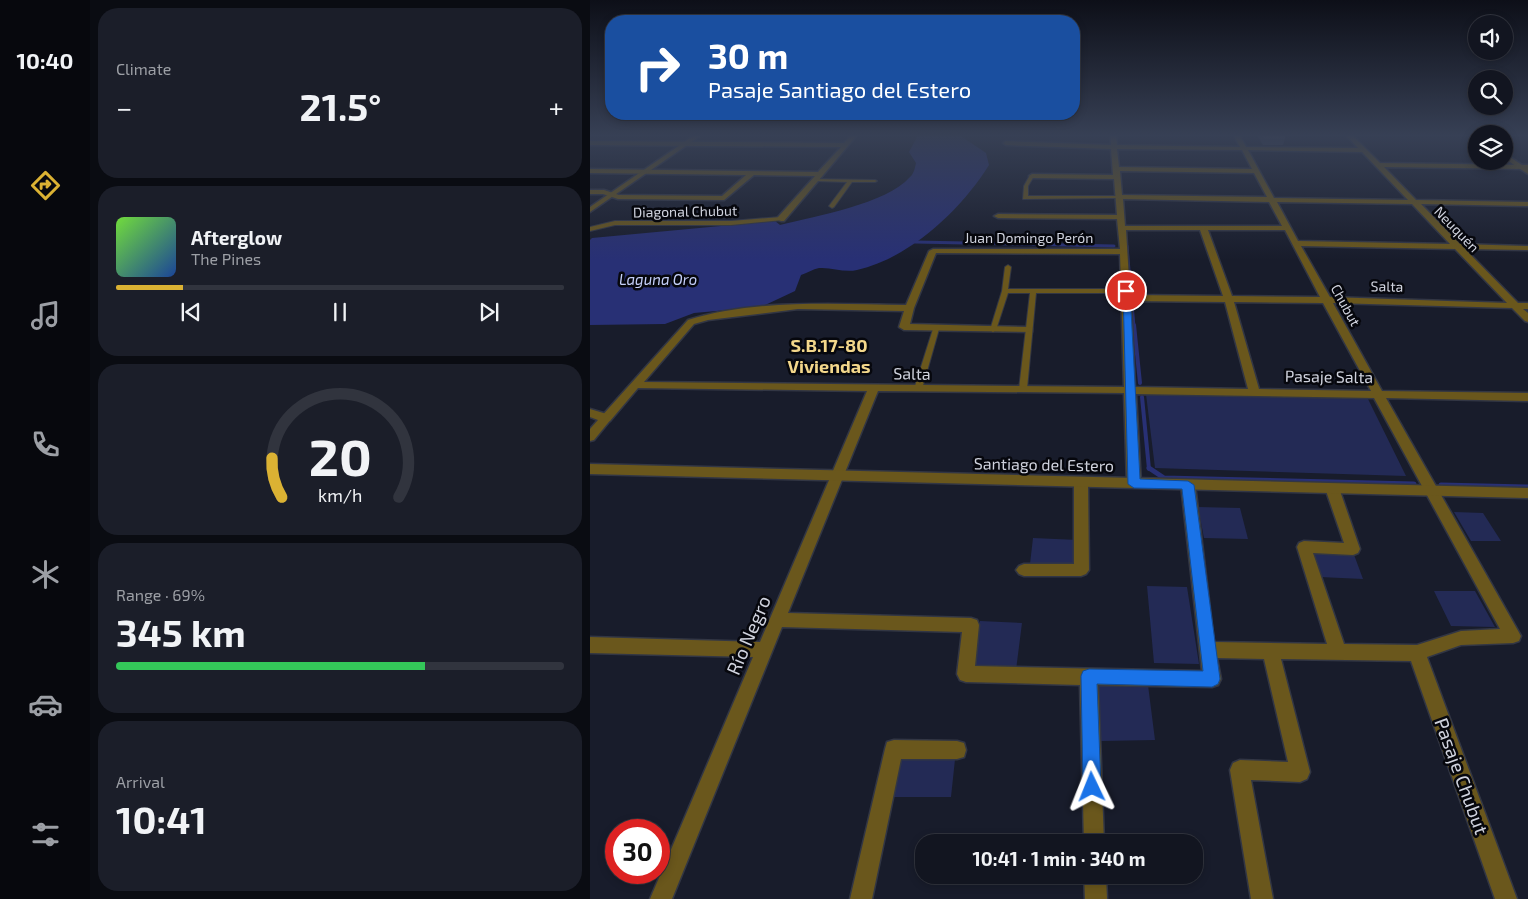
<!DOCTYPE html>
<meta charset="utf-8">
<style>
body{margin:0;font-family:"Exo 2",sans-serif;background:#1b1e29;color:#f1f3f6;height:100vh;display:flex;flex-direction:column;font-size:19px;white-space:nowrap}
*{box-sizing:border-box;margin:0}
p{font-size:16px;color:#9c9fa5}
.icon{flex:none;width:28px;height:28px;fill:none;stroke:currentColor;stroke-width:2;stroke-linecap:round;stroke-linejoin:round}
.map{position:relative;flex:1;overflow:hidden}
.drawer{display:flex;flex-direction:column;gap:8px;padding:8px;background:#0a0c12;width:500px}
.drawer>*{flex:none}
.top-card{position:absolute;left:15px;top:15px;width:475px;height:105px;border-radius:20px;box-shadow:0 2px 8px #0003,0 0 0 1px #31343e;background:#1a4fa0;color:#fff;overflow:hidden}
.buttons{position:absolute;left:878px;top:15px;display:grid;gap:10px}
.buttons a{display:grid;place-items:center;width:45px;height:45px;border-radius:50%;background:#121520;box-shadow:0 2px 8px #0003,0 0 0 1px #31343e;font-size:25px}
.speed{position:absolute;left:15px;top:819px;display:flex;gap:10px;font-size:25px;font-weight:700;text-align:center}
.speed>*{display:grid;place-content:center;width:65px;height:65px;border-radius:50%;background:#121520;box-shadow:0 2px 8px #0003,0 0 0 1px #31343e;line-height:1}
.speed .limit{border:8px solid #d22;background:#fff;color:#111}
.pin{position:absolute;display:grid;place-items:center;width:42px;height:42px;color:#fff;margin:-21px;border:2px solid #fff;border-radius:50%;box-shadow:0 1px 5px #0007}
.me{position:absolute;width:55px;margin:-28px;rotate:358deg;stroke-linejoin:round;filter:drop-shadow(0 0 4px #0008)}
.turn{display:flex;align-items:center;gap:18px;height:105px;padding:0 20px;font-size:22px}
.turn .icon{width:65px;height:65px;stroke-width:2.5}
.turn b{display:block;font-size:35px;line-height:42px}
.big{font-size:38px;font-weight:700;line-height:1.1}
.drawer .tile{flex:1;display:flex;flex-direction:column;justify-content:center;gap:8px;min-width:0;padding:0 18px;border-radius:20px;background:#1b1e29}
.drawer .dial{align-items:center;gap:0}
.dial svg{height:130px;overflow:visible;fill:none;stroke:#31343e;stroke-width:7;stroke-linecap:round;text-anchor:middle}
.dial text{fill:#f1f3f6;stroke:none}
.song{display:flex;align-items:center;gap:15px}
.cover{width:60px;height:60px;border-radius:8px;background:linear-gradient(135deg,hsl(100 70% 55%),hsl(220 70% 35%))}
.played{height:5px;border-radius:2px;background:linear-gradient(90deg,#dbb233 15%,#31343e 15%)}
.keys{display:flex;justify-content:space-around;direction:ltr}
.heat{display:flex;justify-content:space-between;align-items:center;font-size:28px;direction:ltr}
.charge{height:8px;border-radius:4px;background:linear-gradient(90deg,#34c759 69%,#31343e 0)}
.trip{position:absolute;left:325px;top:834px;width:288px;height:50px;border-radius:20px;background:#121520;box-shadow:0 2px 8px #0003,0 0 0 1px #31343e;font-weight:700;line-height:50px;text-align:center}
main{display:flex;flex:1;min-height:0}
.tab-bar{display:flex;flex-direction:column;width:90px;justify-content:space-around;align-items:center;background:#07080d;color:#9c9fa5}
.tab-bar .icon{width:35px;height:35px}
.tab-bar .active{color:#dbb233}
.tab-bar b{font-size:22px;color:#f1f3f6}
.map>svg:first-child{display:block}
.green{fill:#232a55}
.water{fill:#283075}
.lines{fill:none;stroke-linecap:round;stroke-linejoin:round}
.stream-far2{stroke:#283075;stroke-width:3}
.stream-far1{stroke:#283075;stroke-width:4}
.stream{stroke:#283075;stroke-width:5}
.service-casing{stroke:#323644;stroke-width:2}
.minor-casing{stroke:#323644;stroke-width:3}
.tertiary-casing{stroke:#323644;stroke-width:3}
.service{fill:#6a571c;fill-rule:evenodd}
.minor{fill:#6a571c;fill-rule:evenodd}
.tertiary{fill:#6a571c;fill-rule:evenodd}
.wall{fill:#404454}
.building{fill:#4f5363;stroke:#646776}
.route{fill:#1a73e8;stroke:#114b97}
.labels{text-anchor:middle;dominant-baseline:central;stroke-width:5;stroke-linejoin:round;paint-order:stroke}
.far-street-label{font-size:14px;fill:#d0d3de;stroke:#06070d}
.far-water-label{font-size:15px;font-style:italic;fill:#c4cff9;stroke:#06070d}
.street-label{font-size:16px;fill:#d0d3de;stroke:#06070d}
.neighbourhood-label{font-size:18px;font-weight:bold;fill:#f3d78b;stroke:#06070d}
.near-street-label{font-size:19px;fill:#d0d3de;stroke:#06070d}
</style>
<main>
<nav class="tab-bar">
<b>10:40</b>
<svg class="icon active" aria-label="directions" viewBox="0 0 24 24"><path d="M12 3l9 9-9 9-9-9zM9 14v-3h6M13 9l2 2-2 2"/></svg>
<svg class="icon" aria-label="music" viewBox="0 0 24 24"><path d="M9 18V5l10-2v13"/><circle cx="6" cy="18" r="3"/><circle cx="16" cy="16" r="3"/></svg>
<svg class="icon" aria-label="phone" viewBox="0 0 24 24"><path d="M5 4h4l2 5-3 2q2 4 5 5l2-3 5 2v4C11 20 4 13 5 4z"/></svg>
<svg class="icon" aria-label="climate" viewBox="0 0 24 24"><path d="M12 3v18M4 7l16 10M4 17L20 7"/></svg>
<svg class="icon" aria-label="car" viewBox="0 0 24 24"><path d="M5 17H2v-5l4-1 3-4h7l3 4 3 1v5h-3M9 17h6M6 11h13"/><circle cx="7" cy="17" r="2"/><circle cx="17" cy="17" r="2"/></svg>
<svg class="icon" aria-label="filters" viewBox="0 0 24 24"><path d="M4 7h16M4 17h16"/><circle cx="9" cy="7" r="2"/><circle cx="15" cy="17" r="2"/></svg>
</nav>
<section class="drawer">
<div class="tile"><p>Climate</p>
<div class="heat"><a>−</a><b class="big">21.5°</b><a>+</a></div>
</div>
<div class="tile">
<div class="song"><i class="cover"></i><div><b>Afterglow</b><p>The Pines</p></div></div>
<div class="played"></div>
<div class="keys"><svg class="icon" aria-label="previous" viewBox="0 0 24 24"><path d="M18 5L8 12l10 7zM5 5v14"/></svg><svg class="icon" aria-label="pause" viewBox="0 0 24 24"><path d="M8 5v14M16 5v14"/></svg><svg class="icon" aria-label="next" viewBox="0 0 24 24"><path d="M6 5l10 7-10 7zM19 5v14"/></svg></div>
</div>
<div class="tile dial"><svg viewBox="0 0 100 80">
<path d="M14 69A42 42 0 1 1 86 69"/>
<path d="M14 69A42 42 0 0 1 8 45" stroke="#dbb233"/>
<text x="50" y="56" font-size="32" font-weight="700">20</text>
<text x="50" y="72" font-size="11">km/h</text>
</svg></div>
<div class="tile"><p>Range · 69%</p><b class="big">345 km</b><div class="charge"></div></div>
<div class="tile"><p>Arrival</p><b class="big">10:41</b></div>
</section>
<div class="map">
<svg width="938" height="899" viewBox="0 0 938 899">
<rect width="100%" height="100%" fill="#181c2b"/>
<!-- green -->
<path class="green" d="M556 394 778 399 816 476 565 468Z
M608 507 650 508 658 539 614 538Z
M864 512 893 513 911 541H881Z
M443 538 488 540 486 566 440 564Z
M721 551 763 552 773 579 730 577Z
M557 586 597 587 609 664 564 663Z
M844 591H885L905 627 861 626Z
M390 621 432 623 426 670 382 668Z
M558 685 565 740 511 741 507 686Z
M311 750H366L361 797H303Z"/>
<!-- water -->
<path class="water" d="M326 134H368L396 153 399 165C371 210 320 258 267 270 254 273 242 267 229 268 223 269 217 273 211 275L205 291 171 307 104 313 75 324 0 325V240L2 238 185 221 190 225C226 216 296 204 320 177 324 174 325 167 326 163L319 152 327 137Z"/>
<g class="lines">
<!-- stream-far2 -->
<path class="stream-far2" d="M325 242 524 246
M537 246 541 295
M542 304 544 327"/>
<!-- stream-far1 -->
<path class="stream-far1" d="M544 325 550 383
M552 397 559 469"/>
<!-- stream -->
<path class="stream" d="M559 468 574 478 824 484
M851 485 938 487"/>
<defs>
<path id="service" d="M440 175 444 176 438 186V196H529L531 197 529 198 433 199 434 186Z
M223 179 285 180 287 181 285 182H262L244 207 242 208 239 206 257 182 225 181 223 180Z
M191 217 194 219 193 220 141 225H25L0 231V227L25 221H141Z
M418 265 421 267 418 289H536L539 291 536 293H446L437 389 433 391 429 389 440 293H418L406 330 403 332 400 330 412 291 415 267Z
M346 327 349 329 332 389 328 391H325L324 389 343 329Z"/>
<path id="minor" d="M262 134H268L194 221H191L187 219 188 217 225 176 164 175 134 200 28 199 13 194H0V190H14L29 195 132 196 156 175 0 173V169L228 172 251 147 0 145V141L254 143Z
M520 134H526L527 145 650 147 643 134H649L656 147 768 148 755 134H761L790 163 938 165V169L794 167 826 200 938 202V206L831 204 870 244 938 246V250L875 249 928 303H938V309H933L938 313V322L935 321 922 308 743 303 792 391 938 393V401L796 398 931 636 929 641 923 643 871 645 837 657 927 899H905L821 661 691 659 720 772 717 779 710 782 661 780 683 899H661L640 770 643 763 650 760 698 762 674 659 627 658 631 679 628 685 622 687 508 685 514 842H494L490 685 376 682 370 680 367 674 372 632 192 627 82 899H60L163 657 0 653V637L170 642 277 391 48 388 20 421 16 422 10 418 98 320C165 299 246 304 316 305L339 251 343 249H530L527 219 408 218 404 216 408 214 527 215 524 179 442 178 439 176 442 174 523 175 521 149 416 145 413 143 416 141 521 145ZM527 149 652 150 662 169 529 167ZM658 150 772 152 818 200 684 198ZM530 171 664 173 677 197 532 195ZM533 199 679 202 692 226H535ZM687 202 822 204 860 244 708 241ZM536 230H610L633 296 540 295ZM618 230H695L730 297 642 296ZM711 246 865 249 917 303 740 297ZM346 253 530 254 534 387 54 382 104 324 118 320 208 309 314 311 309 327 314 330 442 332V328L438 327 320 324 324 308ZM541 301 635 302 658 389 545 387ZM644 302 733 303 781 391 669 389ZM288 391 534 393 537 484 539 487H549L551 484 546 394 784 398 910 629 871 631 827 645 754 644 723 553 763 555 768 553 770 549 749 488 747 485H737L735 488 754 543 714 541 709 543 707 547 737 644 624 642 605 485 603 482H593L591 485 612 671 385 666 389 625 387 620 381 618 198 613Z
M491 477 496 479 498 482 499 570 496 574 491 576H434L429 574 426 570 429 566 434 564H484V482L486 479Z
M304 740 367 741 374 743 376 750 374 757 367 759H311L282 899H260L295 749 297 742Z
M494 875H516L517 899H495Z"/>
<path id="tertiary" d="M106 134H113L0 212V207Z
M881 134H886V137Z
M914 153 938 169V174L914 158Z
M0 409 20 415 22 418 4 440 0 441V429L8 420 0 417Z
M0 464 938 488V498L0 474Z"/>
</defs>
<!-- service casing -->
<use href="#service" class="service-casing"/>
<!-- minor casing -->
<use href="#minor" class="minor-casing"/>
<!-- tertiary casing -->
<use href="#tertiary" class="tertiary-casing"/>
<!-- service -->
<use href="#service" class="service"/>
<!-- minor -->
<use href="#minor" class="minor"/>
<!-- tertiary -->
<use href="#tertiary" class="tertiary"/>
</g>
<!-- wall -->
<path class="wall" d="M666 134H692L695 138 693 145H673Z"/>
<!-- building -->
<path class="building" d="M672 134H692L695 138H675Z"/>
<!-- sky -->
<linearGradient id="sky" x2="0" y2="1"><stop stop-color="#0d0f18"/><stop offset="0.52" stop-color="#374055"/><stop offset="1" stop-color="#374055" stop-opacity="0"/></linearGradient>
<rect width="938" height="260" fill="url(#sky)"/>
<!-- route -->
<path class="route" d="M533 289 540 291 550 479 598 481 604 485 630 679 628 684 622 687 507 684 511 787 509 793 502 796 496 793 493 787 491 676 493 671 499 669 613 671 592 489 544 488 538 484Z"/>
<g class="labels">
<!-- far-street labels -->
<g class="far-street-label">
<text transform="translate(95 211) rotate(-1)">Diagonal Chubut</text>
<text transform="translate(867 229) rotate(46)">Neuquén</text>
<text x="439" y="237">Juan Domingo Perón</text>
<text transform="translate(797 286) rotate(1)">Salta</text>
<text transform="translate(756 305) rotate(61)">Chubut</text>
</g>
<!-- far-water labels -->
<g class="far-water-label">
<text x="68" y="279">Laguna Oro</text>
</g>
<!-- street labels -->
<g class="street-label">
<text transform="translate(322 373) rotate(1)">Salta</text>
<text transform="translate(739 376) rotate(1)">Pasaje Salta</text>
<text transform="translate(454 464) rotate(1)">Santiago del Estero</text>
</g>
<!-- neighbourhood labels -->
<g class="neighbourhood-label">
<text x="239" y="345">S.B.17-80<tspan x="239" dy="21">Viviendas</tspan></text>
</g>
<!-- near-street labels -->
<g class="near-street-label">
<text transform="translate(158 635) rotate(-67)">Río Negro</text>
<text transform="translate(872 776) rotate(70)">Pasaje Chubut</text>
</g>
</g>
</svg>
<div class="buttons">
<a><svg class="icon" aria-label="sound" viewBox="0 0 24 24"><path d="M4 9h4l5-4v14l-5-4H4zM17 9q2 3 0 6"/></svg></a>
<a><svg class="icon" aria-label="search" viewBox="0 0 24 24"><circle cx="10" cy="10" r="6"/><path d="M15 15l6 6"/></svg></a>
<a><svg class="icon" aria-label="layers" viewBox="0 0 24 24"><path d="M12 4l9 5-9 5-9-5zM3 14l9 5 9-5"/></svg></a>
</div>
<div class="speed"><div class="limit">30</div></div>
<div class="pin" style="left:536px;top:291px;background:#d93025"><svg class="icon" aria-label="arrive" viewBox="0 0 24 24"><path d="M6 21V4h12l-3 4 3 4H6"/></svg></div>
<svg class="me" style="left:502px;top:787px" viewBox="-20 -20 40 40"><path d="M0-17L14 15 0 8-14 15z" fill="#1a73e8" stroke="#fff" stroke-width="4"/></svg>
<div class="trip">10:41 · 1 min · 340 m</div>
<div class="top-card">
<div class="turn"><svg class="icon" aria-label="right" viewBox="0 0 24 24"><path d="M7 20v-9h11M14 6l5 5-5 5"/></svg><div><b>30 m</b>Pasaje Santiago del Estero</div></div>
</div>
</div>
</main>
